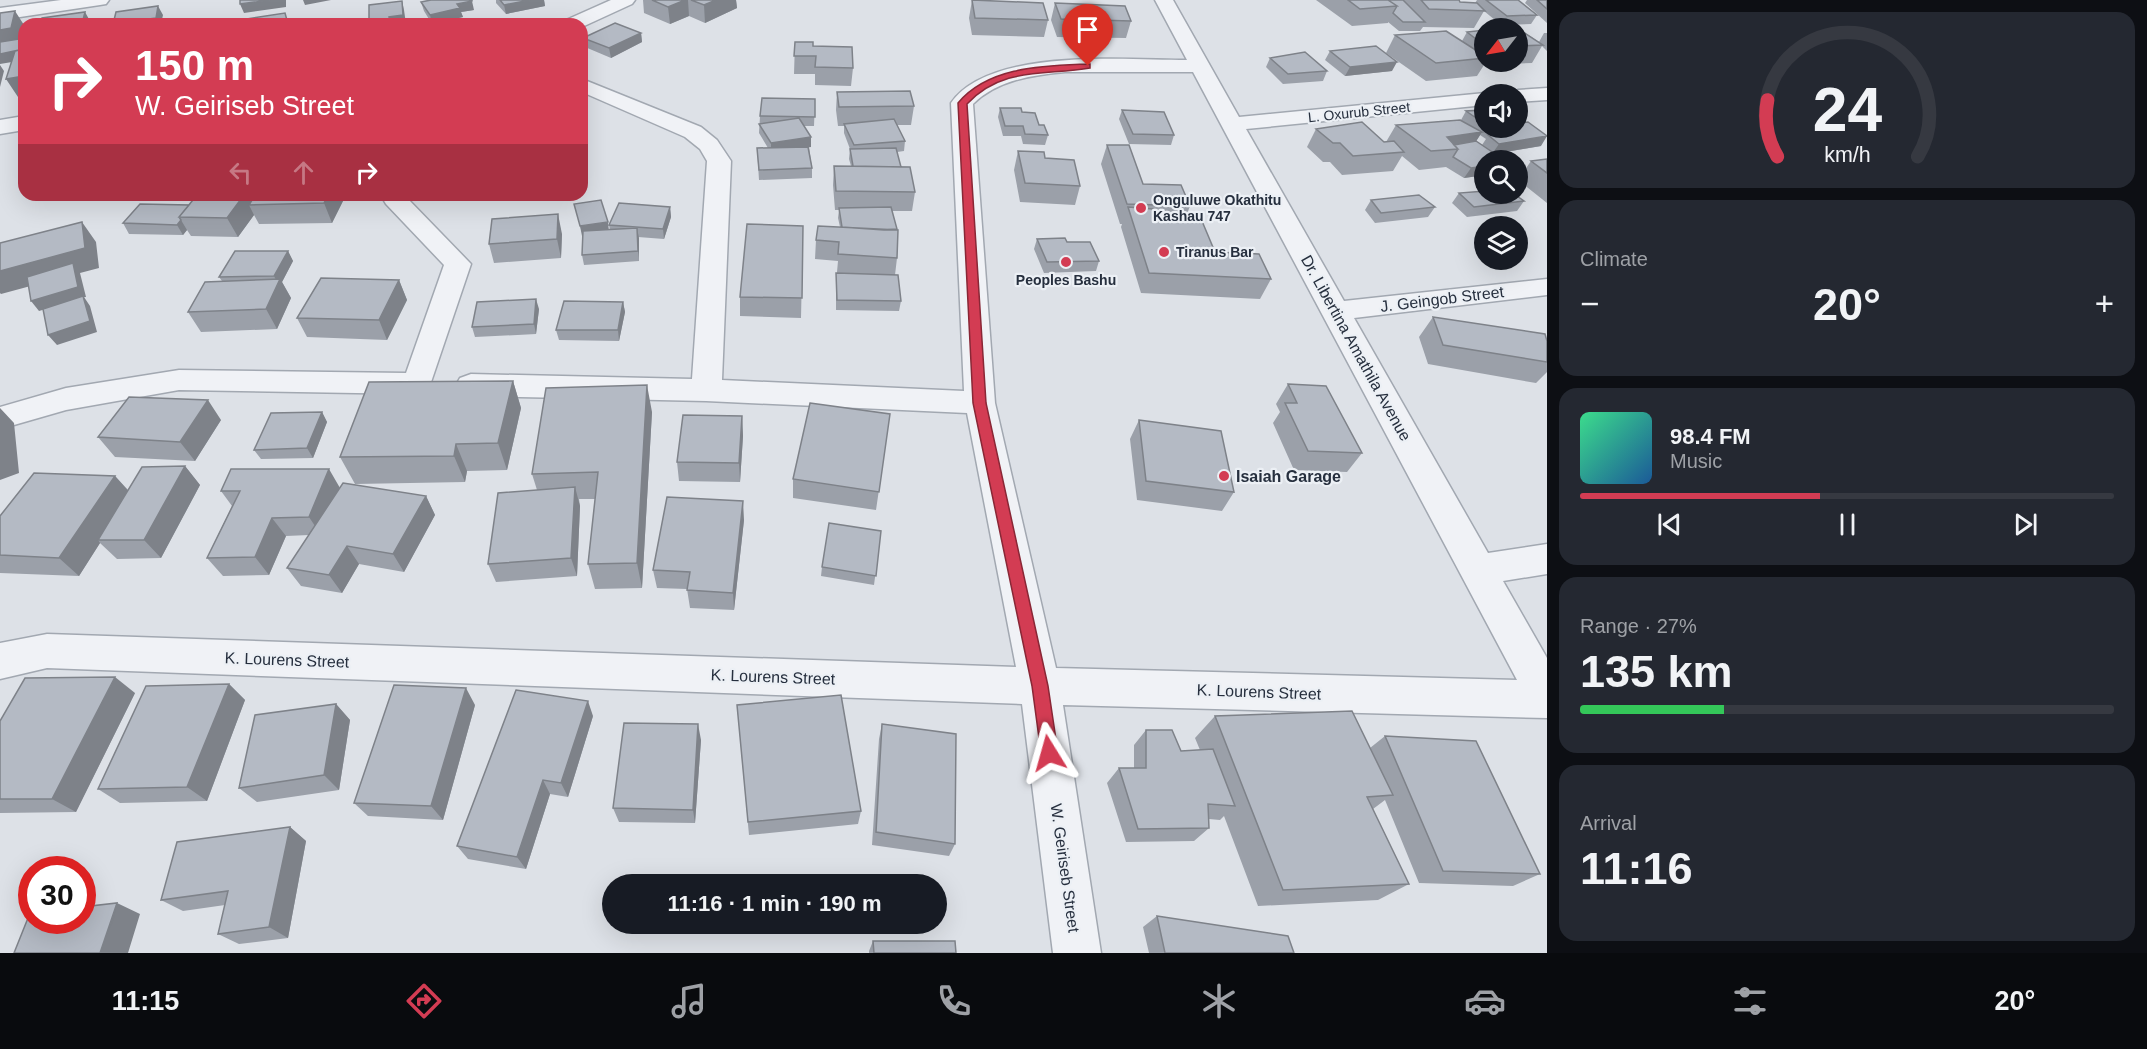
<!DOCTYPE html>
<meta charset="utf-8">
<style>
body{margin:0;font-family:Helvetica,sans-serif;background:#242831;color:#f1f3f6;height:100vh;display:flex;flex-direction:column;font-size:22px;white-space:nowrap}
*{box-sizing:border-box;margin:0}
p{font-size:20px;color:#9ea1a6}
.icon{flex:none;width:33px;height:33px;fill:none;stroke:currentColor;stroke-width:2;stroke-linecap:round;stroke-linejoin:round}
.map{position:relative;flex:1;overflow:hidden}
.panel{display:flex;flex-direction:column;gap:12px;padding:12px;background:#0d0f14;width:600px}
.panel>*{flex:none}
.banner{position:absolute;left:18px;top:18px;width:570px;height:183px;border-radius:18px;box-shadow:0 6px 24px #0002;background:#d33c53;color:#fff;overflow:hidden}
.needle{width:39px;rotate:239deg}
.buttons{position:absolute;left:1474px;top:18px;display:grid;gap:12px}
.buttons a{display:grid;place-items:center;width:54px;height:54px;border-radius:50%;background:#171b24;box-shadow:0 6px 24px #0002;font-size:30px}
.speed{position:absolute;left:18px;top:856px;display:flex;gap:12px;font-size:30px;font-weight:700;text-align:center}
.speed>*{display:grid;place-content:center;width:78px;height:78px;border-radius:50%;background:#171b24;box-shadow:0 6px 24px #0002;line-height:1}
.speed .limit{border:9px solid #d22;background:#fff;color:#111}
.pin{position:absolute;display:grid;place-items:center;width:51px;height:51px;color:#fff;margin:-62px -26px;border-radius:50% 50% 50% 0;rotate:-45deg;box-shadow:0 0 6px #0007}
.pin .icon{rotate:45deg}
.me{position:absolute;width:66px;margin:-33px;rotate:352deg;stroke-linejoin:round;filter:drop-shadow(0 0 4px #0008)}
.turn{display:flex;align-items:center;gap:21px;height:126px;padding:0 18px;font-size:27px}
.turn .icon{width:78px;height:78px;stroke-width:2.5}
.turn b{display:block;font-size:42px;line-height:51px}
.lanes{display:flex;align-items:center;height:57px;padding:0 18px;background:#0003;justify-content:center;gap:30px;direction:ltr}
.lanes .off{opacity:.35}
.big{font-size:45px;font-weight:700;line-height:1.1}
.panel .tile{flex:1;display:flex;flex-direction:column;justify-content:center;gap:9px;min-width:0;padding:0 21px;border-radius:18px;background:#242831}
.panel .dial{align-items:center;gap:0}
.dial svg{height:156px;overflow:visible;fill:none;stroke:#363941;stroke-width:7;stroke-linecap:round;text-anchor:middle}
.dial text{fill:#f1f3f6;stroke:none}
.song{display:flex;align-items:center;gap:18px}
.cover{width:72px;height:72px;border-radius:9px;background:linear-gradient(135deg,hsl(150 70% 55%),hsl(210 70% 35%))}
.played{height:6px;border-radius:3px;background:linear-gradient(90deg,#d33c53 45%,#363941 45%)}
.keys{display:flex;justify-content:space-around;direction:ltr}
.heat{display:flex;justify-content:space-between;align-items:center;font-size:33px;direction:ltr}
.charge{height:9px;border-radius:4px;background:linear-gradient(90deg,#34c759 27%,#363941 0)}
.trip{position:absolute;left:602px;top:874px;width:345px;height:60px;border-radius:30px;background:#171b24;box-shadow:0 6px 24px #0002;font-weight:700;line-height:60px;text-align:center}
.dock{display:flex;height:96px;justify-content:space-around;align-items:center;background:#090b0e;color:#9ea1a6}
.dock .icon{width:42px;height:42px}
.dock .active{color:#d33c53}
.dock b{font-size:27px;color:#f1f3f6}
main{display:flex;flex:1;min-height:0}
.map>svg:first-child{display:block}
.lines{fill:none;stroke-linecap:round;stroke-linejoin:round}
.minor-casing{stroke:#a2a8b1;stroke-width:3}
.minor{fill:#f0f2f6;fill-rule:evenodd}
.wall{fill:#9ba0a9;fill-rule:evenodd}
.shaded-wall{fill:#7e8289}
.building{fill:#b4bac4;stroke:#7e8289;stroke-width:1.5}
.route{fill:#d33c53;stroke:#892736;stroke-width:1.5}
.poi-dot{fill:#d33c53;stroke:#ecf0f5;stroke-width:2}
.labels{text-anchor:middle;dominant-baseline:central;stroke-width:4.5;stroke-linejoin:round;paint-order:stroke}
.far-street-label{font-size:14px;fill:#262f3e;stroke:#ecf0f5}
.far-poi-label{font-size:14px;font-weight:bold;fill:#262f3e;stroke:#ecf0f5;text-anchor:start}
.street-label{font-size:16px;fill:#262f3e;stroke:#ecf0f5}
.poi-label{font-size:16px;font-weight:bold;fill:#262f3e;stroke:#ecf0f5;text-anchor:start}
</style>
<main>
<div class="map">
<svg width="1547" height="953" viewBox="0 0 1547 953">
<rect width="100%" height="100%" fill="#dde1e7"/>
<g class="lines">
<defs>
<path id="minor" d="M61 0H109L106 4 100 5 0 20V8Z
M611 0H635L632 4 582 27V24H564L566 20Z
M1155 0H1173L1239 117 1485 93 1492 94H1485V105L1246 129 1344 301 1547 279V295L1354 318 1488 553 1547 544V574L1503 581 1547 658V718L1063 705 1101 953H1053L1022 704 47 668 0 679V643L47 634 1016 667 967 413 706 401 471 396 460 392 456 385 460 378 471 374 692 379 707 161 700 149 685 137 582 92V79L701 127 717 140 731 161 722 380 964 391 951 103C990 47 1126 60 1187 60ZM1065 72H1193L1517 680 1056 668 995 403 973 104C997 80 1033 75 1065 72Z
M1547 88V100L1518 102V94H1509L1518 90Z
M24 116V130L0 134V120Z
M384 195H408L407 198 471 264 428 391 414 394 179 390 66 410 0 429V407L66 388 179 370 406 373 444 265 386 204 383 199Z"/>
</defs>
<!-- minor casing -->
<use href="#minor" class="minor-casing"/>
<!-- minor -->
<use href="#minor" class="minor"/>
</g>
<!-- wall -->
<path class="wall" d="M496 0H544L545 6 506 14 496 3Z
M643 0H736L737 8 705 23 689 16 670 24 644 13Z
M972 0 1048 20 1044 37 972 35 969 18Z
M1316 0H1459L1460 2 1475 3 1477 0H1518L1537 15 1531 24 1501 25 1484 11 1474 28 1423 27 1420 31H1399L1388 22V23L1352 26Z
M1527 0H1547V23L1525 3Z
M421 2 474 10 461 12 463 17 432 24 424 11Z
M1055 3 1131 21 1126 38 1057 37 1051 20Z
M1518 28 1539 42 1544 33H1547V51L1542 46 1532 63 1484 65 1477 76 1426 81 1386 53 1395 35 1462 41 1467 32 1485 30V62H1518Z
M641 33 642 42 611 58 585 47 583 38Z
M795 42 813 46 853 68 851 86 815 85V74H794Z
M1330 51 1392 71 1345 76 1325 60Z
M1270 58 1327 71 1323 81 1283 84 1266 67Z
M837 92 914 106 911 125H897L905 141 904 151 897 152 901 167 915 192 912 211H892L897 229V258L895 275 901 301 899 311 836 310V283L838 261 815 259 816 240 840 227 838 218 839 210H835L833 185 834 166H851L849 159 850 149 844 133V126H838L836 110Z
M815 99 814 126H804L811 147H809L812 168V178L759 180 757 148H768L759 133 760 116Z
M1000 108 1022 112 1039 125 1048 135 1045 145 1023 144 1021 136H1003L998 117Z
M1122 110 1174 135 1171 145 1129 144 1119 119Z
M1466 111H1485V128H1518L1541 146 1494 154 1485 160V175L1464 178 1446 167 1419 170 1402 156 1393 171 1342 175 1330 162H1323L1307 147 1316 129 1386 142 1396 125 1461 120ZM1480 135 1486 139 1482 145 1476 141Z
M1107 145 1143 184 1190 206 1187 214 1215 252 1271 279 1260 299 1141 293 1121 227 1122 224H1120L1101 164Z
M1018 151 1045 158 1080 186 1075 205 1020 202 1014 170Z
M1547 159V203L1518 180 1531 161Z
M1459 193 1524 201 1517 211 1467 217 1452 203Z
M346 195 332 223 259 224 254 215 238 237 191 236 187 230 183 235 129 234 123 223 189 205Z
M1371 200 1435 207 1428 217 1375 223 1365 210Z
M574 204 609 230H610L609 225 670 207 671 217 664 239 638 237 639 261 584 265 582 255 583 236Z
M803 226 801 318 740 316V297Z
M562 234 561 258 494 263 489 244Z
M1037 239 1067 242 1099 261 1096 271 1044 273 1034 249Z
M288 251 293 261 282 282 291 298 277 329 201 332 188 312 222 281 219 277Z
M399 280 407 300 387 340 307 337 297 318Z
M623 302 625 312 619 341 559 340 556 330Z
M539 309 536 334 475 337 472 327Z
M1433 317 1547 341V372L1536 383 1428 364 1419 337Z
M513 381 521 408 507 470 467 471 465 482 355 484 340 457Z
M1288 384 1362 453 1347 472 1294 470 1273 423 1280 412 1276 404Z
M322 412 327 422 313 458 261 459 254 450Z
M652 412 642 588 595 589 588 564 595 499H579L580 506 577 576 496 582 488 564 537 490 532 474Z
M890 414 876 510 793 498V479Z
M742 416 743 436 740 482 679 481 677 462Z
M221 420 195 461 115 457 98 437Z
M1139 420 1234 492 1222 511 1137 500 1130 439Z
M185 466 200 485 161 558 117 559 100 543 79 576 0 573V516L115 476 128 490Z
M340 488 426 496 435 515 404 572 359 564 342 593 301 586 287 568 309 535 286 536 269 575 223 576 207 558 232 506 221 491Z
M744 520 734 610 690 608 687 589 657 588 653 570Z
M881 531 874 585 821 576 822 567Z
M229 684 245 700 207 801 120 803 98 789Z
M135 693 76 812 0 813V721Z
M336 704 350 720 339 790 257 802 239 788Z
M475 705 443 820 368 816 354 803Z
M737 705 861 811 858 824 749 835Z
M593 716 568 797 550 794 526 869 468 859 457 846Z
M1215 716 1370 748 1385 736 1540 874 1513 886 1419 883 1385 800 1373 809 1409 884 1378 900 1258 906 1224 816 1220 820 1209 819V828L1194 841 1126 842 1107 783 1119 768H1134V745L1146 730 1181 751 1200 750 1195 738Z
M882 724 955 844 949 856 872 845 879 739Z
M701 740 695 823 619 822 613 808Z
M290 827 306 841 288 938 239 944 218 934 225 905 183 911 161 900Z
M1157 916 1294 953H1149L1143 927Z
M873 941 956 953H869V951Z"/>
<!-- shaded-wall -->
<path class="shaded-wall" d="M270 0H286V7L244 13 240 4Z
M303 0H331L305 5Z
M530 0H544L545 6 506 14 504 5Z
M685 0H688L689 16 670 24 668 7Z
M716 0H736L737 8 705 23 704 5Z
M402 1 404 10 406 24H390L389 17Z
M472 1 474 10 461 12 463 17 432 24 430 15 457 4Z
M158 6 163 15 161 24H113Z
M15 11 24 25V39L23 44 24 46V60L0 64V30Z
M85 12 90 21 89 24H82Z
M641 33 642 42 611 58 609 48Z
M1397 62 1392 71 1345 76 1350 67Z
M0 65 4 71 0 87Z
M24 76V96L18 97 6 79Z
M1482 132 1470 151 1458 149 1447 137Z
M1547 136 1541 146 1492 154 1499 144Z
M811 137V147L771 153V143Z
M1485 166V175L1464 178 1471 168Z
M244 195H268L249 205 254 215 238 237 227 218Z
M328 195H346L332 223 324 203Z
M670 207 671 217 664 239 663 229Z
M558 214 562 234 561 258 557 239Z
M181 220 187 230 183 235 177 225Z
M82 222 96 242 99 268 80 273 86 297H84L90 306 97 332 57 345 48 335 83 298 39 311 31 301 75 274 1 294 0 293V271Z
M608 222 609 232 582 236 580 226Z
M637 228 639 238V261L638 251Z
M288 251 293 261 282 282 291 298 277 329 266 309 278 284 274 276Z
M399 280 407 300 387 340 379 320Z
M536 299 539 309 536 334 534 324Z
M623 302 625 312 619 341 618 330Z
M513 381 521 408 507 470 498 443Z
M647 385 652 412 642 588 637 563Z
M208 400 221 420 195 461 180 442Z
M0 408 14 423 19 473 0 480Z
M322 412 327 422 313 458 307 448Z
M742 416 743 436 740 482 739 463Z
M456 444 467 471 465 482 454 456Z
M185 466 200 485 161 558 144 540Z
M329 469 340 488 321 535 309 517Z
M115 476 132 495 98 540 100 543 79 576 59 558Z
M575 487 580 506 577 576 571 558Z
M426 496 435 515 404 572 393 554Z
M743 501 744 520 734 610 733 593Z
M272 518 286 536 269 575 255 557Z
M347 546 359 564 342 593 329 575Z
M115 677 135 693 76 812 52 799Z
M229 684 245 700 207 801 187 787Z
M466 688 475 705 443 820 431 806Z
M588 701 593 716 568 797 561 783Z
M336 704 350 720 339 790 324 775Z
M698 724 701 740 695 823 693 810Z
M543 780 550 794 526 869 517 857Z
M290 827 306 841 288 938 269 927Z
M117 903 140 914 128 953H100Z"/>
<!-- building -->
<path class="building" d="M240 0H270L240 4Z
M431 0H472V1L457 4 460 8 430 15 421 2Z
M500 0H530L504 5Z
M652 0H685L668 7Z
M691 0H716L704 5Z
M972 0 1043 3 1048 20 975 18Z
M1348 0H1388L1397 6 1360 9Z
M1388 0H1403L1425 22H1403L1393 13 1397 6Z
M1421 0H1459L1460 2 1477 3 1485 11 1429 9Z
M1486 0H1518L1537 15 1507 16Z
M1537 0H1547V9Z
M402 1 403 15 389 17 390 24H369V5Z
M1055 3 1125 6 1131 21 1061 19Z
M158 6 156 18 113 24 116 12Z
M15 11 11 28 0 30V13Z
M85 12 82 24H40L42 18Z
M285 13 288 24H228L227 22Z
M615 23 641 33 609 48 583 38Z
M1511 28H1517L1543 45 1518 46V28Z
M1485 30V46L1467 32Z
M1446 31 1485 56V58L1436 63 1395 35Z
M19 39V50L0 54V42Z
M795 42H813V46L852 47 853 68 815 67 816 56H794Z
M1376 46 1397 62 1350 67 1330 51Z
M24 49V76L6 79 15 51Z
M1305 52 1327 71 1288 74 1270 58Z
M910 91 914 106 839 107 837 92Z
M762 98 815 99V117L760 116Z
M1000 108H1021L1022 112 1035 113 1039 125H1044L1048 135 1025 134 1023 126H1005Z
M1122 110 1164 112 1174 135 1133 134Z
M1484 110 1485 111V124L1466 111Z
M799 118 811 137 771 143 759 124Z
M894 119 905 141 854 145 844 124Z
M1460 120 1482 132 1447 137 1458 149 1431 151 1396 125Z
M1362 122 1384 142 1394 141 1404 152 1353 156 1340 143H1333L1316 129Z
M1528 122 1547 136 1499 144 1488 135 1498 133 1490 128H1518V123Z
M1476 141 1504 160H1485V166L1471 168 1453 157 1458 149 1454 145Z
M1107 145H1129L1143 184 1181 185 1190 206 1127 204Z
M808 147 812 168 759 170 757 148Z
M896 148 901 167 853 166 850 149Z
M1018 151 1044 152 1045 158 1074 160 1080 186 1025 183Z
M1547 159V173L1531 161Z
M834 166 910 167 915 192 836 191Z
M1485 191V194H1514L1524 201 1474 207 1459 193Z
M197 195H244L227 218 179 217Z
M255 195H328L324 203 249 205Z
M1419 195 1435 207 1381 213 1371 200Z
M601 200 608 222 580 226 574 204Z
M619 203 670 207 663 229 609 225Z
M140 204 189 205 179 217 181 220 177 225 123 223Z
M891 207 897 229 884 230 842 227 839 208Z
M1128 207 1153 209 1154 213 1199 214 1215 252 1259 254 1271 279 1149 273Z
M558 214 557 239 489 244 492 219Z
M82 222 85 248 0 271V243Z
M747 224 803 226 802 298 740 297Z
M818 226 898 230 897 258 838 254 839 242 816 240Z
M637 228 638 251 582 255 583 231Z
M1065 238 1067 242H1090L1099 261 1047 262 1037 239Z
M235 251H288L274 276 219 277Z
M73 263 78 287 31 301 27 277Z
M836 273 898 275 901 301 837 300Z
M321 278 399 280 379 320 297 318Z
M280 279 266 309 188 312 205 282Z
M83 296 90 321 48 335 43 309Z
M536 299 534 324 472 327 477 302Z
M564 301 623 302 618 330H556Z
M1433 317 1545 334 1547 341V362L1443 345Z
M513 381 498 443 456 444 454 456 340 457 369 382Z
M1288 384 1326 386 1362 453 1308 451 1285 403H1297Z
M647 385 637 563 588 564 598 472 532 474 546 388Z
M129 397 208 400 180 442 98 437Z
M810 403 890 414 879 492 793 479Z
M322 412 307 448 254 450 271 413Z
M683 415 742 416 739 463 677 462Z
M1139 420 1221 431 1234 492 1146 481Z
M185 466 144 540H98L142 467Z
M231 469H329L309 517 272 518 255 557 207 558 240 491H221Z
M34 473 115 476 59 558 0 555V516Z
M343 483 426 496 393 554 347 546 329 575 287 568Z
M575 487 571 558 488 564 498 493Z
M667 497 743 501 733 593 687 590 690 572 653 570Z
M829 523 881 531 876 576 822 567Z
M115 677 52 799H0V721L25 678Z
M229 684 187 787 98 789 146 686Z
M394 685 466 688 431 806 354 803Z
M516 690 588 701 561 783 543 780 517 857 457 846Z
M841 695 861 811 748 822 737 705Z
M336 704 324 775 239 788 255 715Z
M1352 711 1393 795 1367 797 1409 884 1283 890 1215 716Z
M624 723 698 724 693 810 613 808Z
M882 724 956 734 955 844 876 832Z
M1146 730H1172L1181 751 1213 749 1235 806 1208 804 1209 828 1138 829 1119 768H1146Z
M1385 736 1476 741 1540 874 1443 871Z
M290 827 269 927 218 934 228 891 161 900 177 842Z
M117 903 100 953H14L30 913H32V921H82V907Z
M1157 916 1288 936 1294 953H1165Z
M873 941H955L956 953H874Z"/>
<!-- route -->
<path class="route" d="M1088 64H1090V68C1045 76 1003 66 967 104L986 403 1048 686 1058 753 1055 758 1049 761 1043 758 1041 753 1032 686 973 403 958 103C989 66 1044 66 1088 64Z"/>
<!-- markers -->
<g class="poi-dot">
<circle cx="1141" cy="208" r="6"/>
<circle cx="1164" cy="252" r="6"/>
<circle cx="1066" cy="262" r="6"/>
<circle cx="1224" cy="476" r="6"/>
</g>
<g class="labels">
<!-- far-street labels -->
<g class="far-street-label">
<text transform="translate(1359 112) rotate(-6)">L. Oxurub Street</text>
</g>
<!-- far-poi labels -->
<g class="far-poi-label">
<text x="1153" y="200">Onguluwe Okathitu<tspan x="1153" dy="16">Kashau 747</tspan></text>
<text x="1176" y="252">Tiranus Bar</text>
<text x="1066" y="280" text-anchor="middle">Peoples Bashu</text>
</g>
<!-- street labels -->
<g class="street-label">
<text transform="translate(1442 299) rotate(-7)">J. Geingob Street</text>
<text transform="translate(1356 348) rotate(61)">Dr. Libertina Amathila Avenue</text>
<text transform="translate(287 660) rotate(2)">K. Lourens Street</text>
<text transform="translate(773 677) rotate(2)">K. Lourens Street</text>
<text transform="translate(1259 692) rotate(2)">K. Lourens Street</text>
<text transform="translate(1065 868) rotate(82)">W. Geiriseb Street</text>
</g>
<!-- poi labels -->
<g class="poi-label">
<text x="1236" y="476">Isaiah Garage</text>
</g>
</g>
</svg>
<div class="buttons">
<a><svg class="needle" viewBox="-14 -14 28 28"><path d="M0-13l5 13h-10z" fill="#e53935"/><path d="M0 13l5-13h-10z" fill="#9ea1a6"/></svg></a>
<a><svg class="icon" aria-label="sound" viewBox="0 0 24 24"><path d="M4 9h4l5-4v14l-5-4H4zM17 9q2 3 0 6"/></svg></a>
<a><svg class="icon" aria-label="search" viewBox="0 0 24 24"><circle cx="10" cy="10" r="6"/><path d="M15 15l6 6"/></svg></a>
<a><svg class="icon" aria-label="layers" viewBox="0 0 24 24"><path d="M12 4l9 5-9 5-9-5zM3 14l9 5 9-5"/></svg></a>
</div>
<div class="speed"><div class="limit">30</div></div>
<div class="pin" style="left:1088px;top:66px;background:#d93025"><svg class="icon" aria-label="arrive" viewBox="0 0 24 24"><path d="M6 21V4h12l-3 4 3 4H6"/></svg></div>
<svg class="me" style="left:1049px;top:753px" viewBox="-20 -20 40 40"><path d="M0-17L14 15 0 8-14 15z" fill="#d33c53" stroke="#fff" stroke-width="4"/></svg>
<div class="trip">11:16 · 1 min · 190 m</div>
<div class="banner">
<div class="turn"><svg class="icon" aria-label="right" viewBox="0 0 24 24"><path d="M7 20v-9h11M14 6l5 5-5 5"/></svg><div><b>150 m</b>W. Geiriseb Street</div></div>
<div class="lanes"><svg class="icon off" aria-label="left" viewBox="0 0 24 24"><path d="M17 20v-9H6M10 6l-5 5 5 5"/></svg><svg class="icon off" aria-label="ahead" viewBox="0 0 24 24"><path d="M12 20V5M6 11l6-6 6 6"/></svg><svg class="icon" aria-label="right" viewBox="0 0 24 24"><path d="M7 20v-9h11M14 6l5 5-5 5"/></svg></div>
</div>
</div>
<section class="panel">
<div class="tile dial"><svg viewBox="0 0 100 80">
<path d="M14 69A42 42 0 1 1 86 69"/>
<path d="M14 69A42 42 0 0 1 9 40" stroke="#d33c53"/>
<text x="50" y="56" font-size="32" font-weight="700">24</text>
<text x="50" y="72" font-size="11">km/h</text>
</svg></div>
<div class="tile"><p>Climate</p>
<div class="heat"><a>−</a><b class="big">20°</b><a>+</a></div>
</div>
<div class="tile">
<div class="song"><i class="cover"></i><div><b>98.4 FM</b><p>Music</p></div></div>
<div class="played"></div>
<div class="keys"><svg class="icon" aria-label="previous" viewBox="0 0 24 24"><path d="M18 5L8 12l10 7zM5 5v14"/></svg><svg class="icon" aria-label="pause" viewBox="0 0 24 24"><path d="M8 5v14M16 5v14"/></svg><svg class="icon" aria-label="next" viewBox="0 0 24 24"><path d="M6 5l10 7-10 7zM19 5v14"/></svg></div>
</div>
<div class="tile"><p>Range · 27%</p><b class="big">135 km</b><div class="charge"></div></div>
<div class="tile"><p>Arrival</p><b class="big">11:16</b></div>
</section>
</main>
<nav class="dock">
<b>11:15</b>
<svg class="icon active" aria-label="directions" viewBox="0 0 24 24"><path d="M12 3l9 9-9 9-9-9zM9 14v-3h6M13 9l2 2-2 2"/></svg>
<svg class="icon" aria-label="music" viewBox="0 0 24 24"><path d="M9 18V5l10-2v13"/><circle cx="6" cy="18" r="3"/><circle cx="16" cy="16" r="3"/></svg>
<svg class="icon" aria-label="phone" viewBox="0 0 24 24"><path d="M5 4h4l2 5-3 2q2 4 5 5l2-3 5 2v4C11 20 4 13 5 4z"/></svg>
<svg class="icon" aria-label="climate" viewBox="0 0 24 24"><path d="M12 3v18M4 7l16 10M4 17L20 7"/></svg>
<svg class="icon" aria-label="car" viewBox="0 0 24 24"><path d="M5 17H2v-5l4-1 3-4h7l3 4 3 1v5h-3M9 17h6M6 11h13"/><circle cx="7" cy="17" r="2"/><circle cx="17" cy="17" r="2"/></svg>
<svg class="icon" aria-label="filters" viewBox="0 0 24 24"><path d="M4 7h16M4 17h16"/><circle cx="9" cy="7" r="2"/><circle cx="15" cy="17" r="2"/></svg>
<b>20°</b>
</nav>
